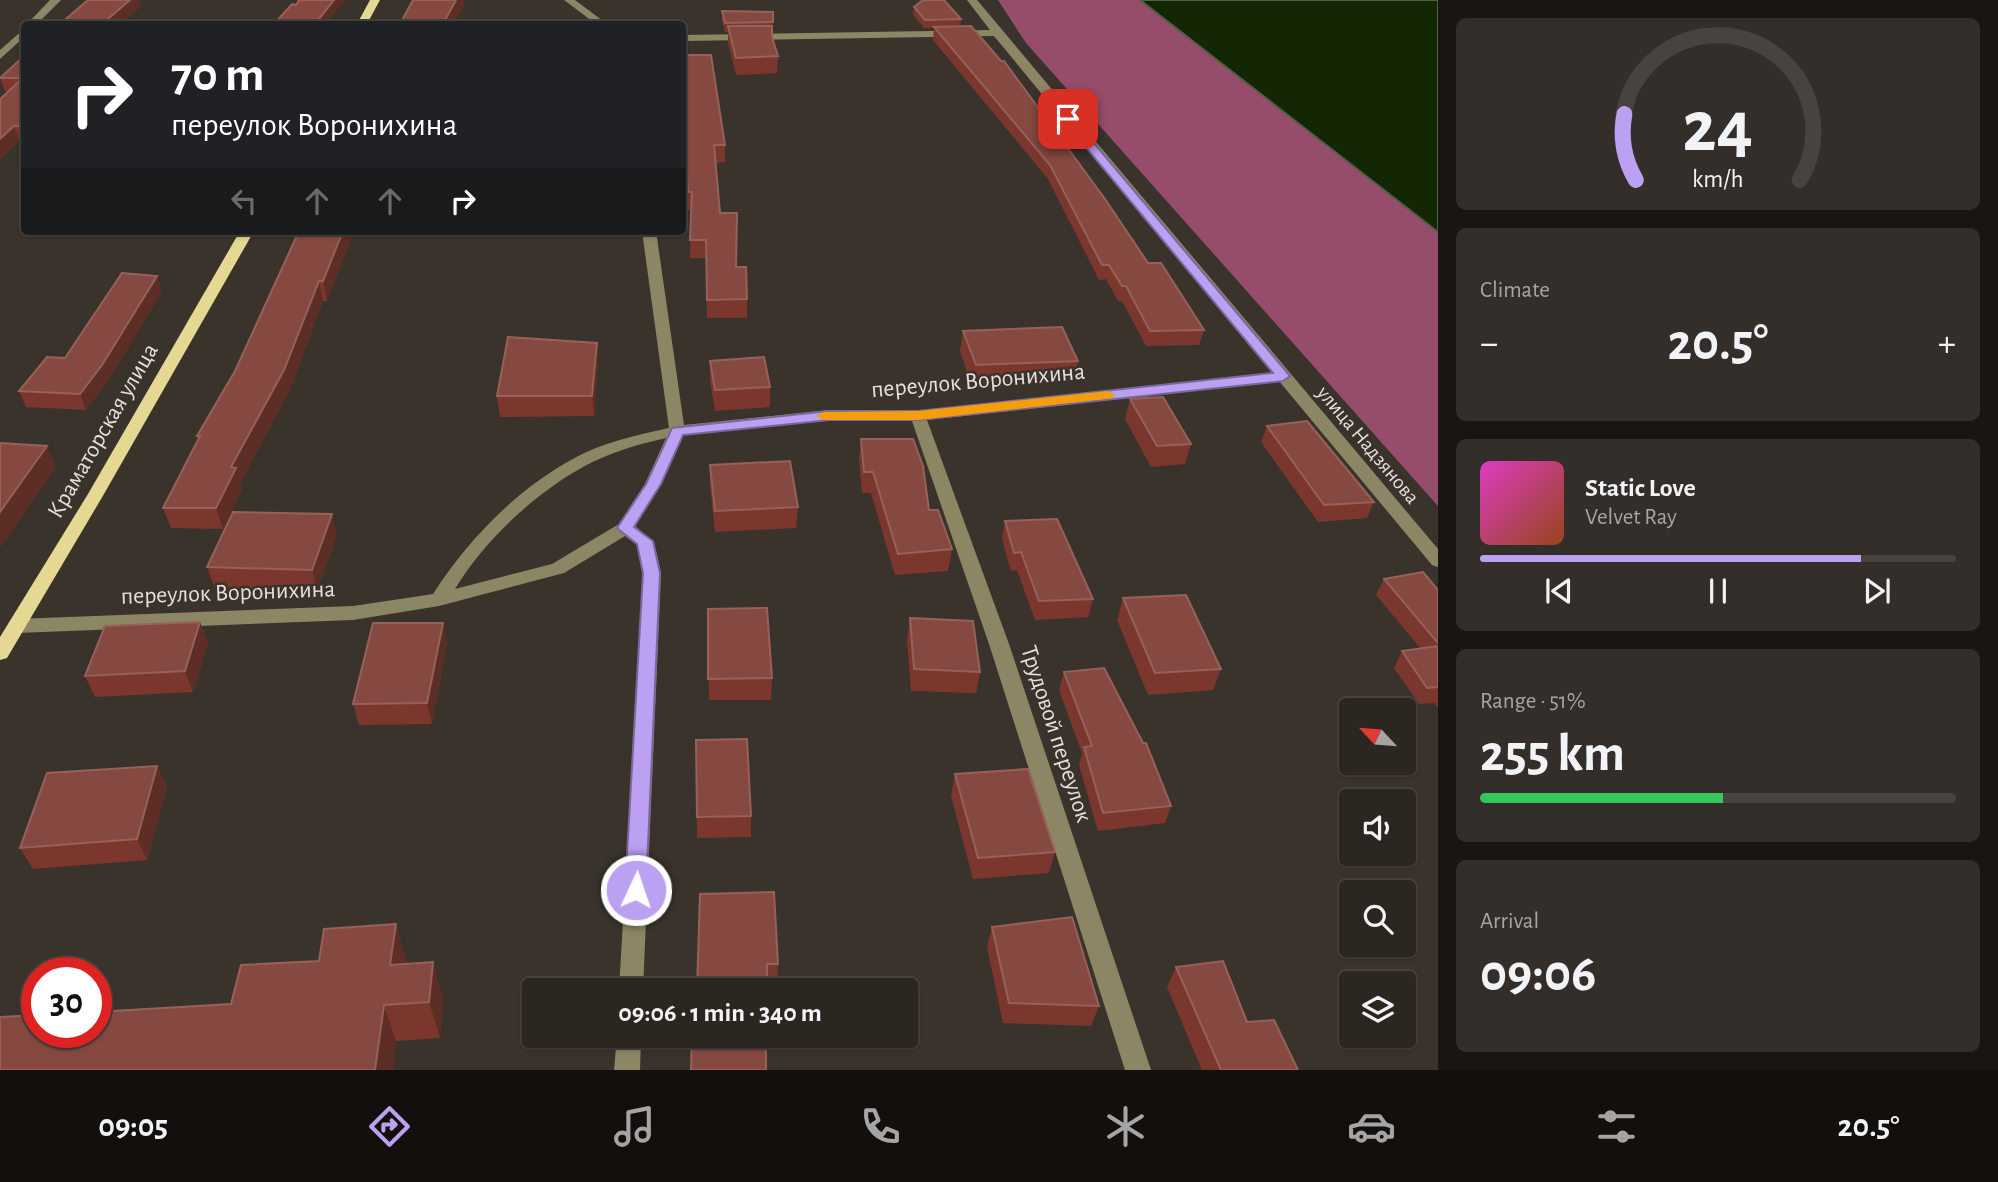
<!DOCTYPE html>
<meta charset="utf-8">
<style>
body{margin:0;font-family:"Alegreya Sans",sans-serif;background:#342e2a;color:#f1f3f6;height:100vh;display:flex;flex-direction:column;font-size:26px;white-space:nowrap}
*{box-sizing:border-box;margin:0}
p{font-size:23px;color:#a6a5a5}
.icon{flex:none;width:38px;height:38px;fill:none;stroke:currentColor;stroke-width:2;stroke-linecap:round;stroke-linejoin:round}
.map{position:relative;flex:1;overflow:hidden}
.side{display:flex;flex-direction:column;gap:18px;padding:18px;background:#181512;width:560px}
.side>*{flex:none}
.hud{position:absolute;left:21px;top:21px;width:665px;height:214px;border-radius:7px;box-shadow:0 2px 5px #0004,0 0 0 2px #48433f;background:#202124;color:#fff;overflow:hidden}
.needle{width:46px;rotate:296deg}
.controls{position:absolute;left:1339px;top:698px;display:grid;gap:14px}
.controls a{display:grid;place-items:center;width:77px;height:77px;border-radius:7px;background:#2c2621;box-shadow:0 2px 5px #0004,0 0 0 2px #48433f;font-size:35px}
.speed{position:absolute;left:21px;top:957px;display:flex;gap:14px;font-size:35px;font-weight:700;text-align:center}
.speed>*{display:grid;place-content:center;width:91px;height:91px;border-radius:50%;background:#2c2621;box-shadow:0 2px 5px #0004,0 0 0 2px #48433f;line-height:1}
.speed .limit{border:10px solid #d22;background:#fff;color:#111}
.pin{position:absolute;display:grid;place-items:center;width:60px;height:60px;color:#fff;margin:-30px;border-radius:14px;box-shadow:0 4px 10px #0006}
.me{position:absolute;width:77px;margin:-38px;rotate:3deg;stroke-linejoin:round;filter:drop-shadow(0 0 5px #0008)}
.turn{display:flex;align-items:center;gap:24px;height:147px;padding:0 35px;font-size:32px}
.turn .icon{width:91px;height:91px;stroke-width:2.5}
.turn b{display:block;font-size:49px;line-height:60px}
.lanes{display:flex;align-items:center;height:66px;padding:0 35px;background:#0003;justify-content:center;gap:35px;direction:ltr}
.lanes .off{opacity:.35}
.big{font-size:52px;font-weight:600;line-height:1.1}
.side .card{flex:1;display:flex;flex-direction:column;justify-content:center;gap:10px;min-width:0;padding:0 24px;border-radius:10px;background:#342e2a}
.side .dial{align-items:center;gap:0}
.dial svg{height:182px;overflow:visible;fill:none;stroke:#48433f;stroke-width:7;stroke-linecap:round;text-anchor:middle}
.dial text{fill:#f1f3f6;stroke:none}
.song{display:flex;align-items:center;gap:21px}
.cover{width:84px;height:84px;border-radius:10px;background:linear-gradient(135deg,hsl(310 70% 55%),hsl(20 70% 35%))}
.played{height:7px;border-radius:4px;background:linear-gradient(90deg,#bca0f2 80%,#48433f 80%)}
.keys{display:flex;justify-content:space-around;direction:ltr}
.heat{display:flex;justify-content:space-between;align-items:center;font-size:38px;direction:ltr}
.charge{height:10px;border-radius:5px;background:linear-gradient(90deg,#34c759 51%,#48433f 0)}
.trip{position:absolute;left:522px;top:978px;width:396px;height:70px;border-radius:7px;background:#2c2621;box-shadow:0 2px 5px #0004,0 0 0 2px #48433f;font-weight:600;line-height:70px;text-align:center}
.dock{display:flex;height:112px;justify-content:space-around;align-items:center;background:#120f0d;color:#a6a5a5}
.dock .icon{width:49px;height:49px}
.dock .active{color:#bca0f2}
.dock b{font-size:32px;color:#f1f3f6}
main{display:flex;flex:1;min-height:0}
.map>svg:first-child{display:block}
.forest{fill:#964d6c}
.water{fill:#142704;stroke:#535e45;stroke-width:2}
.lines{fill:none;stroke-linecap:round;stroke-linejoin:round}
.minor{fill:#8c8665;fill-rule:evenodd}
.major{fill:#e5d893;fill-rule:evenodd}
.wall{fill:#7b372e}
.shaded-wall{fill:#5c2e25}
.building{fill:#864941;stroke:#956159;stroke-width:2}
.route{fill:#bca0f2;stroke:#7a689d;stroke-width:2}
.slow{fill:#f59e0b}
.labels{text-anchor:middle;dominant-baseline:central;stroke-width:5;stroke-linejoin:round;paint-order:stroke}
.far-street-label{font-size:21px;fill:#e5e0dc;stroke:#3a332c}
.street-label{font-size:24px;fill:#e5e0dc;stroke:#3a332c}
</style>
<main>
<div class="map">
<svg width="1438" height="1070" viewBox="0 0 1438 1070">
<rect width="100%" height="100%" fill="#3a332c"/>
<!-- forest -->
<path class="forest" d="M998 0H1140L1438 232V506L1026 43Z"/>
<!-- water -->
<path class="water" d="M1140 0H1438V232Z"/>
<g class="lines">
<!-- minor -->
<path class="minor" d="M50 0H61L37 24H27Z
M564 0H575L607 24H596Z
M967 0H977L1438 549V567L1432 565 1279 381 927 420 1009 644 1151 1070H1125L989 644 912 421 829 420 683 435 661 484 635 526 654 542 661 573 643 990H619L643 573 637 545 625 536 564 573 439 606 353 620 17 633 10 631 8 626 10 621 17 619 353 606 433 594C467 541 515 491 571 460 600 443 637 435 669 428L642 231H656L684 425 829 410 918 411 1272 373 994 36 682 41V35L990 30ZM666 438 645 484 619 524 552 564 455 589C484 541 534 494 583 467 608 453 639 444 666 438Z
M24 29V37L0 59V50Z
M617 1036H641L640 1070H614Z"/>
<!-- major -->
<path class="major" d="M370 0H380L367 24H357Z
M240 231H254L104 494 7 658 0 660V637L88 494Z"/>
</g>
<!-- wall -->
<path class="wall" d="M914 7 961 19 960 27 1148 263 1204 330 1199 345 1146 346 1122 301H1118L1106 279 1099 280 1048 179 933 40 934 28H924L913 15Z
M722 11 773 12 772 37 778 56 777 73 736 75 728 43V32H725L722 20Z
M682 55 725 145V162L715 163 720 213 747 299V318H707L706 258H690L691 210H688L685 127H682Z
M24 56V140H19L0 159 9 91H5L0 78Z
M349 242 327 301H323L290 390 240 483 242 488 223 529 171 528 163 508 199 439 197 436 235 371Z
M162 291 108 381 86 410 26 407 19 391 65 358Z
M963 331 1078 361 1074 382 972 386 960 351Z
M710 361 770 387V407L715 411 710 381Z
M598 363 594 416 500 417 497 396Z
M1130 399 1191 444 1185 464 1151 467 1125 419Z
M1267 426 1374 502 1367 518 1318 522 1261 442Z
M861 439 929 510 952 549 948 571 895 575 871 493H862L859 459Z
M710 465 798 507 796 528 715 532 710 486Z
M1005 521 1093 599 1088 617 1035 620 1017 570 1011 571 1002 539Z
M337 535 317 591 215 589 207 567Z
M1384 579 1438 590V708L1434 703 1419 704 1394 668 1402 651 1421 649 1376 595Z
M1123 598 1221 669 1213 690 1148 695 1117 620Z
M708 609 772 678 771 700H709Z
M910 618 980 672 976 693 911 691 907 640Z
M200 622 208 643 193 692 95 697 85 676Z
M443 623 447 644 432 724 359 725 353 704Z
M1064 672 1171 806 1165 823 1098 831 1079 765 1082 753 1059 690Z
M696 740 751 816V837L697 838Z
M157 766 167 787 147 860 33 869 20 848Z
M955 774 1055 852 1049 873 973 879 951 796Z
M700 894 778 964 777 985H767Z
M992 927 1099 1006 1091 1026 1003 1023 987 947Z
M407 962V964L443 1000 440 1038 396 1041 231 1004Z
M1176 967 1247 1022 1298 1070H1202L1167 987Z"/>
<!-- shaded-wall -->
<path class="shaded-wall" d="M130 0H139L141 7 121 24H102Z
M334 0H345L325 24H315Z
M456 0H465V3L454 24H443Z
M24 121V139L20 126Z
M14 126 19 140 0 159V139Z
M343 231H355L327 301 323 281Z
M157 276 162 291 108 381 86 410 80 394Z
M319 281 323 301 290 390 240 483 242 488 223 529 216 508 231 467Z
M597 343 598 363 594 416 592 396Z
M47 446 56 467 0 548V512Z
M332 514 337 535 317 591 312 570Z
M200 622 208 643 193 692 185 671Z
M443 623 447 644 432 724 427 703Z
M157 766 167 787 147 860 137 839Z
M396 924 407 962 402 1002 390 965Z
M433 962 443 1000 440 1038 429 1002Z
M384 1005 396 1041 393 1070H375Z"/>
<!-- building -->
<path class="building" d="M88 0H130L102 24H60Z
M299 0H334L315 24H274L292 4 296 5Z
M413 0H456L443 24H400Z
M923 0H944L961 19 925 20 914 7Z
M722 11 773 12V22L725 23Z
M728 26H772V37L778 56 736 58Z
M971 26 1001 61H1004L1105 199 1148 263H1161L1204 330 1150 331 1126 286H1122L1109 265H1102L1050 165 934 27Z
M682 55H711L725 145H714L720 213H737L736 267H746L747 299 707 300 706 240H690L692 192H688L684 110H682Z
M24 56V121L20 126H14L0 139V99L23 78H0Z
M299 231H343L323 281H319L284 370 231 467 236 468 216 508H163L200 436H197L235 371Z
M122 273 157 276 102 365 80 394 19 391 47 357 65 358Z
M1062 327 1078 361 976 365 963 331Z
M508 337 597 343 592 396H497Z
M764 357 770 387 715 390 710 361Z
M1163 397 1191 444 1157 446 1130 399Z
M1307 421 1374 502 1324 505 1267 426Z
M861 439H913L923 466 929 510H938L952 549 898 554 873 472H864Z
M0 443 47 446 0 512Z
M790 461 798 507 715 511 710 465Z
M233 512 332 514 312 570 207 567Z
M1057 519 1093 599 1039 601 1021 552 1014 553 1005 521Z
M1423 572 1438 590V643L1384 579Z
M1186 595 1221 669 1155 673 1123 598Z
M767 608 772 678 708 679V609Z
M910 618 973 621 980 672 914 669Z
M200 622 185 671 85 676 105 626Z
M373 623H443L427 703 353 704Z
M1438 646V687L1427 688 1402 651Z
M1104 668 1143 743H1146L1171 806 1103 813 1084 747 1092 746 1064 672Z
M747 739 751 816 697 817 696 740Z
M157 766 137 839 20 848 47 773Z
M1028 769 1055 852 978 858 955 774Z
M774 892 778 964H767V990H697L700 894Z
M1072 917 1099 1006 1009 1003 992 927Z
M396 924 390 965 433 962 429 1002 384 1005 375 1070H0V1017L37 1015V1032H96V1012L231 1004 241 965 319 961 324 929Z
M1223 961 1247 1022 1274 1020 1298 1070H1221L1176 967Z
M692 1036H766V1070H691Z"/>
<!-- route -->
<path class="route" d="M1064 117H1072L1290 376 1283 381 918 420H829L683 435 661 484 634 527 653 541 660 573 646 890 643 896 636 898 628 896 625 890 643 573 637 544 617 528 646 484 672 428 829 411H918L1273 373 1064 121Z"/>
<!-- slow -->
<path class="slow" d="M1108 391 1115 395 1113 398 918 420H824L816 416 824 412 918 411Z"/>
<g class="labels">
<!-- far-street labels -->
<g class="far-street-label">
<text transform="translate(1368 445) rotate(50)">улица Надзянова</text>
</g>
<!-- street labels -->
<g class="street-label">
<text transform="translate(978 381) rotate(-5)">переулок Воронихина</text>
<text transform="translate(103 431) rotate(-60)">Краматорская улица</text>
<text transform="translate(228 593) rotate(-2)">переулок Воронихина</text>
<text transform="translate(1056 734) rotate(72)">Трудовой переулок</text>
</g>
</g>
</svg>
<div class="controls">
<a><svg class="needle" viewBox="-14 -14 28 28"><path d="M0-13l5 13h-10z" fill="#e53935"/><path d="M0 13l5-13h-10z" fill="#a6a5a5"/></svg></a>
<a><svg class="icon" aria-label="sound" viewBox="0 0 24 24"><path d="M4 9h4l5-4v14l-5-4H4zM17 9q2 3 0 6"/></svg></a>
<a><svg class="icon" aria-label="search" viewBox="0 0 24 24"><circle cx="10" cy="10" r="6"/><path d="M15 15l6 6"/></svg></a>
<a><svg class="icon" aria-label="layers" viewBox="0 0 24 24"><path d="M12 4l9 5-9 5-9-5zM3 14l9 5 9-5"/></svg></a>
</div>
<div class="speed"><div class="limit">30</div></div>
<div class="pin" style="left:1068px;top:119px;background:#d93025"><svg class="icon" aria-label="arrive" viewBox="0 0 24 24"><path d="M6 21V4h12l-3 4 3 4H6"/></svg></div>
<svg class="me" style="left:636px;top:890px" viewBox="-20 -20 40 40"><circle r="17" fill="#bca0f2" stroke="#fff" stroke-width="3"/><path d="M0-11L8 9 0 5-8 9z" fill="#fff"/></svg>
<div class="trip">09:06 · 1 min · 340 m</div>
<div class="hud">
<div class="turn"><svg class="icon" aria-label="right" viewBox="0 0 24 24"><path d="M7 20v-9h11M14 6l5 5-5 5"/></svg><div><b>70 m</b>переулок Воронихина</div></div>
<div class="lanes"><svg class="icon off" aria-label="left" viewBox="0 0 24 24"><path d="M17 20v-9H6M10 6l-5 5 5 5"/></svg><svg class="icon off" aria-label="ahead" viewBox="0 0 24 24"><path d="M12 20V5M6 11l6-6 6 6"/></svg><svg class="icon off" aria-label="ahead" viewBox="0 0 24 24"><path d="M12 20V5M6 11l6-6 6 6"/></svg><svg class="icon" aria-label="right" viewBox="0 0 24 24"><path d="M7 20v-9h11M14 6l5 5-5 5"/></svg></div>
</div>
</div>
<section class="side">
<div class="card dial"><svg viewBox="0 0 100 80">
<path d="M14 69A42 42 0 1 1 86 69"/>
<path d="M14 69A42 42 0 0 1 9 40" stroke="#bca0f2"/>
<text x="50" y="56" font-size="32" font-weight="700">24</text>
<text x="50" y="72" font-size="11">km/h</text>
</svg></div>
<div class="card"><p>Climate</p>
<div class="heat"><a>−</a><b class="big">20.5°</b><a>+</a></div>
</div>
<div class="card">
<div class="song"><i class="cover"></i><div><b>Static Love</b><p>Velvet Ray</p></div></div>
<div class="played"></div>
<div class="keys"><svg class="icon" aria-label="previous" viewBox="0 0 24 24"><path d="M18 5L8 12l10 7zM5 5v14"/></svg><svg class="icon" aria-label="pause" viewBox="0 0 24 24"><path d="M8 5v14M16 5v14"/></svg><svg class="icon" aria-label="next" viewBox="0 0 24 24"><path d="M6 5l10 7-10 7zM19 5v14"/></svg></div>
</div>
<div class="card"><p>Range · 51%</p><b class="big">255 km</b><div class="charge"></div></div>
<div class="card"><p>Arrival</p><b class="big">09:06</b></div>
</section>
</main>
<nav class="dock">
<b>09:05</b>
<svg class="icon active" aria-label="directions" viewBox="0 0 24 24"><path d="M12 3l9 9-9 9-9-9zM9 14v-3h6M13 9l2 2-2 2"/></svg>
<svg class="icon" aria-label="music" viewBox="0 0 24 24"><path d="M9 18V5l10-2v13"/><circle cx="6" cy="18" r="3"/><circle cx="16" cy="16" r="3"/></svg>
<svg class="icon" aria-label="phone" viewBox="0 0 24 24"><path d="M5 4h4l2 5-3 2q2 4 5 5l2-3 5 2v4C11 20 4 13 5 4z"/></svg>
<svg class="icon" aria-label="climate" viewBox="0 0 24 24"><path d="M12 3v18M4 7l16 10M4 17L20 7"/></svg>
<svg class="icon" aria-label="car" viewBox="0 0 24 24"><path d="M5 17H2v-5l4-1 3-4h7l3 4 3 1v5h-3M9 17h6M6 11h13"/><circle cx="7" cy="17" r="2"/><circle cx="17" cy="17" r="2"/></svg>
<svg class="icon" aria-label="filters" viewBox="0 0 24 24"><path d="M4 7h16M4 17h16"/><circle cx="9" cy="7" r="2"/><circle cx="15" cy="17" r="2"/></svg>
<b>20.5°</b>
</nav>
